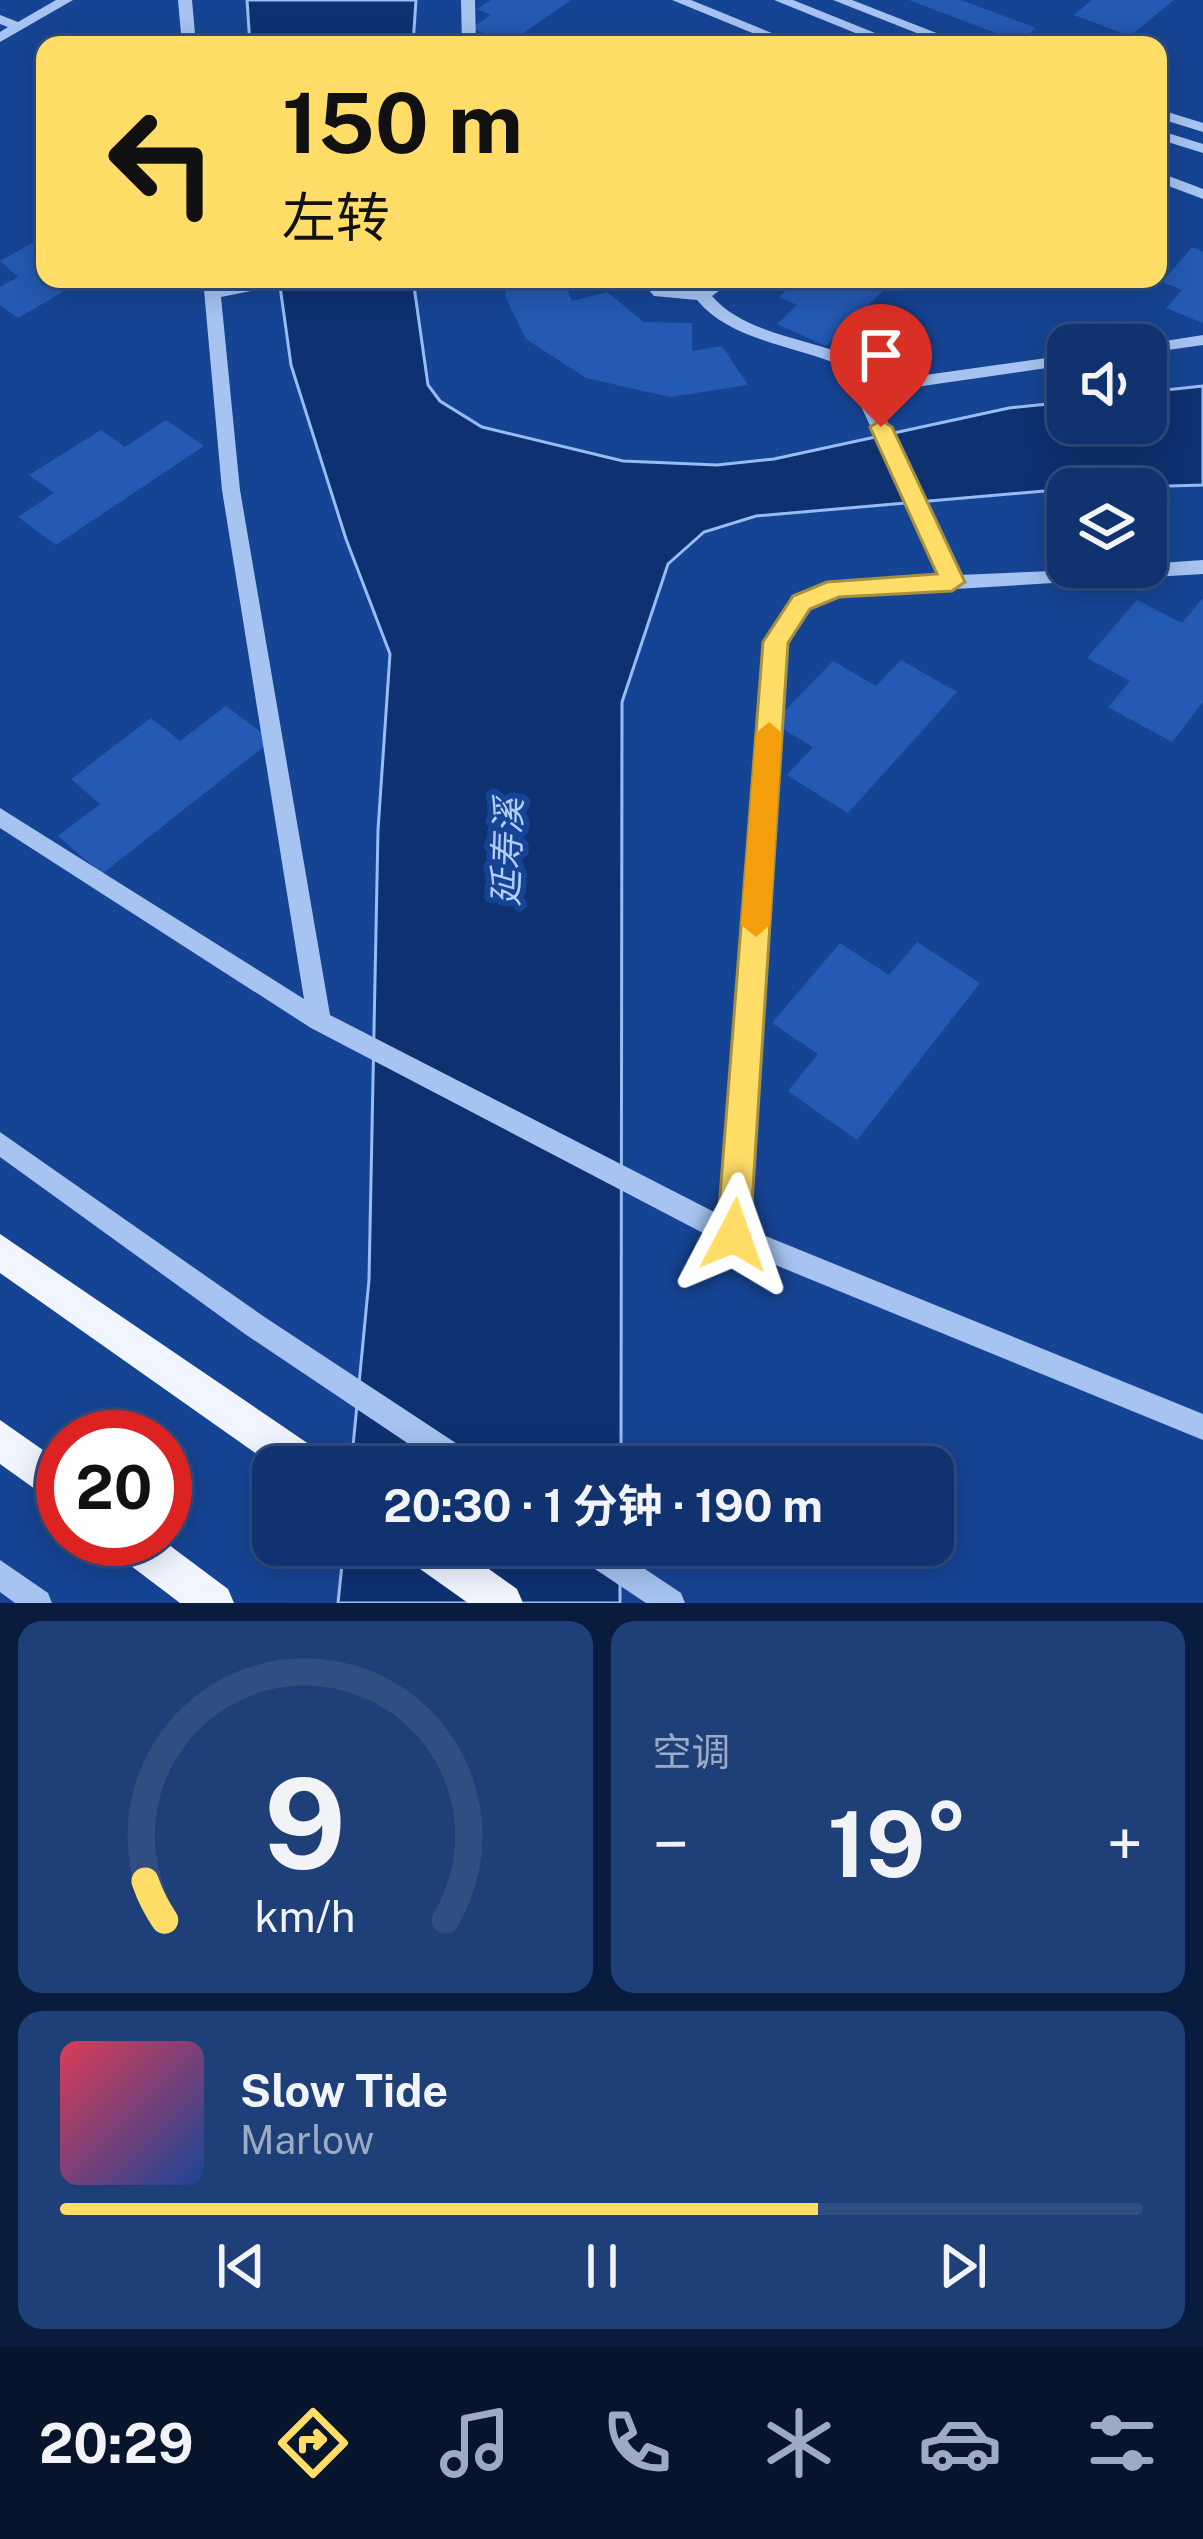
<!DOCTYPE html>
<html lang="zh">
<meta charset="utf-8">
<style>
body{margin:0;font-family:"Public Sans","Noto Sans SC",sans-serif;background:#1e3f77;color:#f1f3f6;height:100vh;display:flex;flex-direction:column;font-size:45px;white-space:nowrap}
*{box-sizing:border-box;margin:0}
p{font-size:39px;color:#9caac3}
.icon{flex:none;width:66px;height:66px;fill:none;stroke:currentColor;stroke-width:2;stroke-linecap:round;stroke-linejoin:round}
.map{position:relative;height:1603px;overflow:hidden}
.sheet{display:flex;flex-direction:column;gap:18px;padding:18px;background:#091c3d;flex:1}
.sheet>*{flex:none}
.hud{position:absolute;left:36px;top:36px;width:1131px;height:252px;border-radius:24px;box-shadow:0 6px 30px #0003,0 0 0 3px #304e82;background:#fd6;color:#111;overflow:hidden}
.fabs{position:absolute;left:1047px;top:324px;display:grid;gap:24px}
.fabs a{display:grid;place-items:center;width:120px;height:120px;border-radius:24px;background:#10336f;box-shadow:0 6px 30px #0003,0 0 0 3px #304e82;font-size:60px}
.speed{position:absolute;left:36px;top:1410px;display:flex;gap:24px;font-size:60px;font-weight:700;text-align:center}
.speed>*{display:grid;place-content:center;width:156px;height:156px;border-radius:50%;background:#10336f;box-shadow:0 6px 30px #0003,0 0 0 3px #304e82;line-height:1}
.speed .limit{border:18px solid #d22;background:#fff;color:#111}
.pin{position:absolute;display:grid;place-items:center;width:102px;height:102px;color:#fff;margin:-123px -51px;border-radius:50% 50% 50% 0;rotate:-45deg;box-shadow:0 0 12px #0007}
.pin .icon{rotate:45deg}
.me{position:absolute;width:132px;margin:-66px;rotate:4deg;stroke-linejoin:round;filter:drop-shadow(0 0 9px #0008)}
.turn{display:flex;align-items:center;gap:42px;height:252px;padding:0 48px;font-size:54px}
.turn .icon{width:156px;height:156px;stroke-width:2.5}
.turn b{display:block;font-size:84px;line-height:102px}
.big{font-size:90px;font-weight:700;line-height:1.1}
.sheet .widget{flex:1;display:flex;flex-direction:column;justify-content:center;gap:18px;min-width:0;padding:0 42px;border-radius:24px;background:#1e3f77}
.sheet .dial{align-items:center;gap:0}
.dial svg{height:312px;overflow:visible;fill:none;stroke:#304e82;stroke-width:7;stroke-linecap:round;text-anchor:middle}
.dial text{fill:#f1f3f6;stroke:none}
.song{display:flex;align-items:center;gap:36px}
.cover{width:144px;height:144px;border-radius:18px;background:linear-gradient(135deg,hsl(350 70% 55%),hsl(220 70% 35%))}
.played{height:12px;border-radius:6px;background:linear-gradient(90deg,#fd6 70%,#304e82 70%)}
.keys{display:flex;justify-content:space-around;direction:ltr}
.heat{display:flex;justify-content:space-between;align-items:center;font-size:66px;direction:ltr}
.sheet .tiles{flex:1;display:grid;gap:18px;grid-template-columns:1fr 1fr}
.widget:last-child{grid-column:span 2}
.trip{position:absolute;left:252px;top:1446px;width:702px;height:120px;border-radius:24px;background:#10336f;box-shadow:0 6px 30px #0003,0 0 0 3px #304e82;font-weight:700;line-height:120px;text-align:center}
.tabs{display:flex;height:192px;justify-content:space-around;align-items:center;background:#06142c;color:#9caac3}
.tabs .icon{width:84px;height:84px}
.tabs .current{color:#fd6}
.tabs b{font-size:54px;color:#f1f3f6}
.map>svg:first-child{display:block}
.water{fill:#0e3171;stroke:#98bcf4;stroke-width:3}
.building{fill:#245ab3}
.lines{fill:none;stroke-linecap:round;stroke-linejoin:round}
.minor{fill:#a6c3f1;fill-rule:evenodd}
.major{fill:#f0f5ff;fill-rule:evenodd}
.route{fill:#fd6;stroke:#a69042;stroke-width:3}
.slow{fill:#f59e0b}
.labels{text-anchor:middle;dominant-baseline:central;stroke-width:12;stroke-linejoin:round;paint-order:stroke}
.water-label{font-size:36px;font-style:italic;fill:#b2cdf8;stroke:#164494}
</style>
<div class="map">
<svg width="1203" height="1603" viewBox="0 0 1203 1603">
<rect width="100%" height="100%" fill="#164494"/>
<!-- water -->
<path class="water" d="M247 0H416L413 45H250Z
M279 279H413L428 385 440 401 482 427 623 461 717 465 774 459 1009 408 1068 402V423H1146V392L1203 386V485L1068 489 756 516 704 532 668 564 622 702 621 1467H351L369 1280 378 830 390 654 346 539 291 365Z
M344 1545H620V1603H338Z"/>
<!-- building -->
<path class="building" d="M491 0H571L509 43 471 28 491 15 477 9Z
M909 0H961L1036 28 1019 42Z
M1092 0H1174L1130 36 1074 15Z
M45 236V279H85L18 318 0 305V287L18 277 0 261Z
M1192 247 1203 252V323L1166 308 1182 290 1162 282Z
M798 279H895L826 346 777 324 797 305 779 297Z
M507 281H564L572 301 607 292 644 322 692 323V351L722 346 748 385 670 397 586 378 526 339 505 296Z
M166 420 204 446 56 545 18 517 54 493 29 475 101 430 125 447Z
M1203 598V702L1172 742 1108 707 1130 681 1087 658 1137 600 1182 623Z
M901 660 957 692 848 813 787 775 813 747 773 723 833 661 876 686Z
M226 706 272 740 102 874 58 836 100 804 71 779 151 718 180 741Z
M917 942 980 983 857 1140 788 1091 818 1054 772 1023 840 943 889 975Z"/>
<g class="lines">
<!-- minor -->
<path class="minor" d="M56 0H73L0 42V32L8 27 0 24V15L18 22Z
M178 0H192L196 45H182Z
M461 0H475L476 45H462Z
M672 0H691L801 45H782Z
M774 0H793L905 45H885Z
M833 0H852L967 45H947Z
M1158 109 1203 123V132L1158 118Z
M1158 130 1203 144V153L1158 139Z
M1158 172 1203 189V199L1158 182Z
M203 279H219L220 287 261 279H294L286 284 221 297 240 490 330 1015 722 1216 766 642 795 597 829 584 941 576 842 366C796 346 731 341 697 300L654 296 639 279H656L665 287 699 290 716 279H735L712 296C744 334 811 339 855 358L868 383 1068 355V365L874 393 959 575 1146 567V564L1203 560V574L838 596 809 607 786 643 746 1228 1203 1414V1440L724 1244 311 1028 0 828V808L304 999 222 490Z
M1203 335V345L1146 353V345H1140Z
M0 1132 263 1316 477 1457 481 1467H443L245 1334 0 1157Z
M570 1545H609L681 1593 685 1603H646L574 1555Z
M0 1560 48 1593 52 1603H15L0 1592Z"/>
<!-- major -->
<path class="major" d="M0 1234 322 1453 327 1467H275L0 1273Z
M0 1420 63 1464V1509L0 1464Z
M108 1539H161L228 1589 234 1603H180L114 1553Z
M400 1545H455L517 1589 523 1603H468L406 1559Z"/>
</g>
<!-- route -->
<path class="route" d="M881 420 892 427 965 582 952 591 839 597 810 609 788 643 750 1235 745 1246 734 1251 722 1246 717 1235 763 642 793 596 827 582 937 574 870 427Z"/>
<!-- slow -->
<path class="slow" d="M769 722 782 733 770 925 756 937 741 925 756 733Z"/>
<g class="labels">
<!-- water labels -->
<g class="water-label">
<text transform="translate(507 852) rotate(-88)">延寿溪</text>
</g>
</g>
</svg>
<div class="fabs">
<a><svg class="icon" aria-label="sound" viewBox="0 0 24 24"><path d="M4 9h4l5-4v14l-5-4H4zM17 9q2 3 0 6"/></svg></a>
<a><svg class="icon" aria-label="layers" viewBox="0 0 24 24"><path d="M12 4l9 5-9 5-9-5zM3 14l9 5 9-5"/></svg></a>
</div>
<div class="speed"><div class="limit">20</div></div>
<div class="pin" style="left:881px;top:427px;background:#d93025"><svg class="icon" aria-label="arrive" viewBox="0 0 24 24"><path d="M6 21V4h12l-3 4 3 4H6"/></svg></div>
<svg class="me" style="left:734px;top:1235px" viewBox="-20 -20 40 40"><path d="M0-17L14 15 0 8-14 15z" fill="#fd6" stroke="#fff" stroke-width="4"/></svg>
<div class="trip">20:30 · 1 分钟 · 190 m</div>
<div class="hud">
<div class="turn"><svg class="icon" aria-label="left" viewBox="0 0 24 24"><path d="M17 20v-9H6M10 6l-5 5 5 5"/></svg><div><b>150 m</b>左转</div></div>
</div>
</div>
<section class="sheet">
<div class="tiles">
<div class="widget dial"><svg viewBox="0 0 100 80">
<path d="M14 69A42 42 0 1 1 86 69"/>
<path d="M14 69A42 42 0 0 1 9 59" stroke="#fd6"/>
<text x="50" y="56" font-size="32" font-weight="700">9</text>
<text x="50" y="72" font-size="11">km/h</text>
</svg></div>
<div class="widget"><p>空调</p>
<div class="heat"><a>−</a><b class="big">19°</b><a>+</a></div>
</div>
<div class="widget">
<div class="song"><i class="cover"></i><div><b>Slow Tide</b><p>Marlow</p></div></div>
<div class="played"></div>
<div class="keys"><svg class="icon" aria-label="previous" viewBox="0 0 24 24"><path d="M18 5L8 12l10 7zM5 5v14"/></svg><svg class="icon" aria-label="pause" viewBox="0 0 24 24"><path d="M8 5v14M16 5v14"/></svg><svg class="icon" aria-label="next" viewBox="0 0 24 24"><path d="M6 5l10 7-10 7zM19 5v14"/></svg></div>
</div>
</div>
</section>
<nav class="tabs">
<b>20:29</b>
<svg class="icon current" aria-label="directions" viewBox="0 0 24 24"><path d="M12 3l9 9-9 9-9-9zM9 14v-3h6M13 9l2 2-2 2"/></svg>
<svg class="icon" aria-label="music" viewBox="0 0 24 24"><path d="M9 18V5l10-2v13"/><circle cx="6" cy="18" r="3"/><circle cx="16" cy="16" r="3"/></svg>
<svg class="icon" aria-label="phone" viewBox="0 0 24 24"><path d="M5 4h4l2 5-3 2q2 4 5 5l2-3 5 2v4C11 20 4 13 5 4z"/></svg>
<svg class="icon" aria-label="climate" viewBox="0 0 24 24"><path d="M12 3v18M4 7l16 10M4 17L20 7"/></svg>
<svg class="icon" aria-label="car" viewBox="0 0 24 24"><path d="M5 17H2v-5l4-1 3-4h7l3 4 3 1v5h-3M9 17h6M6 11h13"/><circle cx="7" cy="17" r="2"/><circle cx="17" cy="17" r="2"/></svg>
<svg class="icon" aria-label="filters" viewBox="0 0 24 24"><path d="M4 7h16M4 17h16"/><circle cx="9" cy="7" r="2"/><circle cx="15" cy="17" r="2"/></svg>
</nav>
